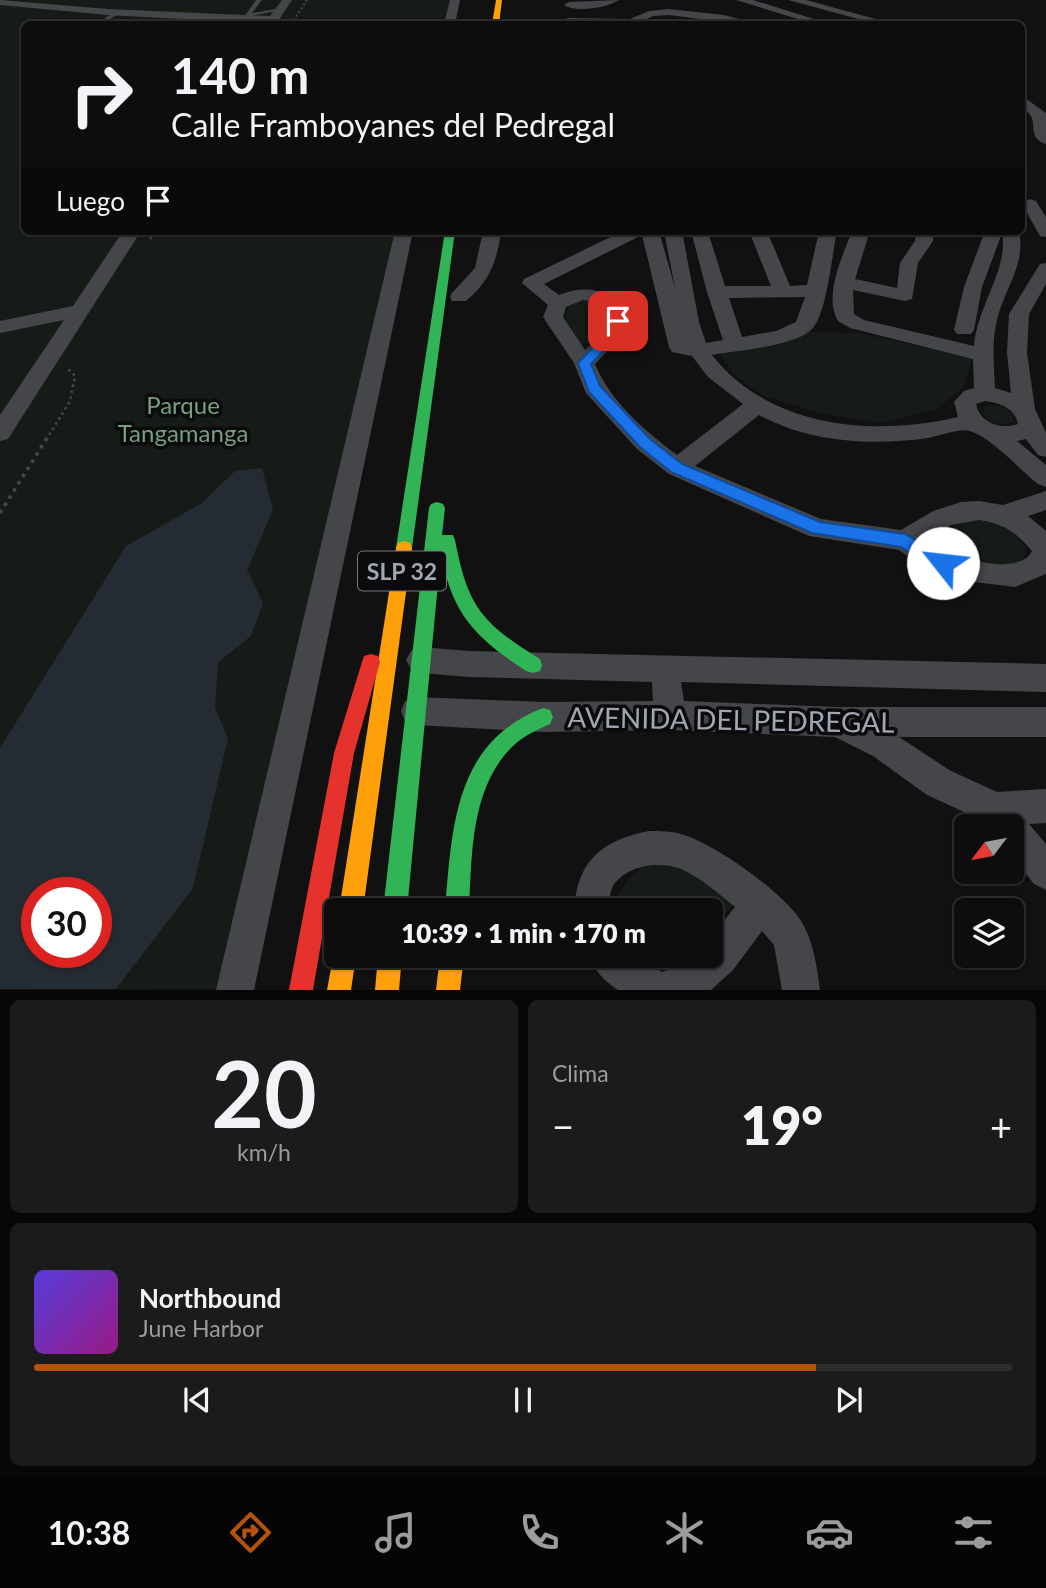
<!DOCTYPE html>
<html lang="es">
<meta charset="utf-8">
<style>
body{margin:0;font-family:Lato,sans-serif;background:#1b1b1b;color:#f1f3f6;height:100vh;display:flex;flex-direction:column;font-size:26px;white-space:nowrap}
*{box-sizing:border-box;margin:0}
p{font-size:23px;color:#9a9c9d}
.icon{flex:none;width:38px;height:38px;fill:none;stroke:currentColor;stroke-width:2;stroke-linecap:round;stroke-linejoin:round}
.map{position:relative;height:990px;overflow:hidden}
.panel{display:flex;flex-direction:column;gap:10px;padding:10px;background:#070707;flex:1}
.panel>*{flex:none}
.hud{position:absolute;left:21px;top:21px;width:1004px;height:214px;border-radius:10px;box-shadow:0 2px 5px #0004,0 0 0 2px #2d2d2e;background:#0d0d0d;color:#f1f3f6;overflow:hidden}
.needle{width:46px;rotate:238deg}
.controls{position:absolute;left:954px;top:814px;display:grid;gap:14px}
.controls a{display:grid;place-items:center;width:70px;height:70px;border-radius:10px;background:#0d0d0d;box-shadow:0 2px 5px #0004,0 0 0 2px #2d2d2e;font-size:35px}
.speed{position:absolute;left:21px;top:877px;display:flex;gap:14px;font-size:35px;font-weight:700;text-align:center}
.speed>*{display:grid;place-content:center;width:91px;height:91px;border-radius:50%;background:#0d0d0d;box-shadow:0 2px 5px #0004,0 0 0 2px #2d2d2e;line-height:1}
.speed .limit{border:10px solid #d22;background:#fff;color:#111}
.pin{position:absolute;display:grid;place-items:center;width:60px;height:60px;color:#fff;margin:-30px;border-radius:14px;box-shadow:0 4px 10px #0006}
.me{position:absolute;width:77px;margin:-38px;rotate:299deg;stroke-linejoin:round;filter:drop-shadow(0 0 5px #0008)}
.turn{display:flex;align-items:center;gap:24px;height:147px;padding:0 35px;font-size:32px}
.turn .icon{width:91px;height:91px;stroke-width:2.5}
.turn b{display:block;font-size:49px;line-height:60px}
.then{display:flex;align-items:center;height:66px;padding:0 35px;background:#0003;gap:14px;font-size:26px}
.big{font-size:52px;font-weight:800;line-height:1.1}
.panel .widget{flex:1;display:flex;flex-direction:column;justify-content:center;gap:10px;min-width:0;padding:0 24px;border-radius:10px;background:#1b1b1b}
.panel .dial{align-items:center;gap:0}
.dial b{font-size:91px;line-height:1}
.song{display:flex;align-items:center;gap:21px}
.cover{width:84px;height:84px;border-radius:10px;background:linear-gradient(135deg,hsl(250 70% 55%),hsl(310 70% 35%))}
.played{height:7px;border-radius:4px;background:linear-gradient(90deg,#b45309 80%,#2d2d2e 80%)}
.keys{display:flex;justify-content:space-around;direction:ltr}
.heat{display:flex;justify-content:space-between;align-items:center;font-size:38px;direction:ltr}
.panel .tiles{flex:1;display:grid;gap:10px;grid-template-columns:1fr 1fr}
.widget:last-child{grid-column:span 2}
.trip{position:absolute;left:324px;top:898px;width:399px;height:70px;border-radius:10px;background:#0d0d0d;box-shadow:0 2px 5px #0004,0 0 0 2px #2d2d2e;font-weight:800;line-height:70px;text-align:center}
.tabs{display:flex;height:112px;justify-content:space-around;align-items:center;background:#050505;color:#9a9c9d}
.tabs .icon{width:49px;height:49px}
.tabs .selected{color:#b45309}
.tabs b{font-size:32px;color:#f1f3f6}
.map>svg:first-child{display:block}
.green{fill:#161b17;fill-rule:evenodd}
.water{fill:#252b32;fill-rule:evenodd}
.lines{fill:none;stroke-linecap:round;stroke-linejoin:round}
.path-far2{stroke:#47484c;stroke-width:2;stroke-dasharray:2 2.5;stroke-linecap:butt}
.path-far1{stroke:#47484c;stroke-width:2.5;stroke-dasharray:2.5 3.5;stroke-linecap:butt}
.path{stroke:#47484c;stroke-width:3.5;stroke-dasharray:3.5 5;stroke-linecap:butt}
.lane{fill:#45464a;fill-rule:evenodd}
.street{fill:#45464a;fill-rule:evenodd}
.fast{fill:#30b455;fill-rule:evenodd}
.slow{fill:#ff9f0a;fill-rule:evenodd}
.jam{fill:#e5322d;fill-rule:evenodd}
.route{fill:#1a73e8;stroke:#114b97;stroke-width:2}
.labels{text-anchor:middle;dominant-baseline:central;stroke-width:7;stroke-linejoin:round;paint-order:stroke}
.shield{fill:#0b0b0d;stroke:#747881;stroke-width:2}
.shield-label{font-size:23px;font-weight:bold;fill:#a1a6b3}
.park-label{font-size:24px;fill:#779f7c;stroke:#0b0b0d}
.near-street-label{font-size:28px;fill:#a1a6b3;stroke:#0b0b0d}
</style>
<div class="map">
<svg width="1046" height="990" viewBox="0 0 1046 990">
<rect width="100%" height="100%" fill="#111"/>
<!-- green -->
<path class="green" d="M0 0H459L454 24H24V231H410L249 989 0 990ZM37 892H96V952H37Z
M580 299 595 301 609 311 597 334 581 347 565 318 567 309Z
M809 332 860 333 973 358 963 387 937 409 882 423 819 413 764 396 733 374 718 350Z
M987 405 1002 406 1013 415V421C1003 428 989 423 982 413Z
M971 518C999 523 1007 526 1026 547L1024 565 991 563 928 545 936 534Z
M678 863 739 899 711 930 710 910H618L615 901C637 866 636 865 678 863Z"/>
<!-- water -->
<path class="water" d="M262 468 273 510 247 570 263 603 251 636 218 662 215 708 228 738 193 888 116 989H0V748L126 546 202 503 235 471ZM37 892H96V952H37Z"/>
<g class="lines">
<!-- path-far2 -->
<path class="path-far2" d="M291 24 307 0"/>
<!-- path-far1 -->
<path class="path-far1" d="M150 239 156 231
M46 440 70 401 75 376 67 368"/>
<!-- path -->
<path class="path" d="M0 513 47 438"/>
<!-- lane -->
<path class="lane" d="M256 0H262L252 13 281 8 284 10 244 17Z
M116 11 118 14 102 24H96Z"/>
<!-- street -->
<path class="street" d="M0 0 108 9 270 16 282 0H292L276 24 108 15 0 5Z
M450 0H460L455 24H444Z
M619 0C607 8 576 13 564 5L569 2Z
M736 0H753L817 20 811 23Z
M788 0H806L894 24H877Z
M669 9 724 15 758 24H739L669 15 653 16 636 24H568L562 21 568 18 630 19 649 11Z
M1022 96 1046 113V144C1029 139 1036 127 1031 116 1029 112 1025 110 1022 107Z
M1030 199 1036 201 1046 217V237L1040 236 1022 204Z
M123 231H141L8 439 0 441V415L64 320 0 333V321L73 306Z
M395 231H413L254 990H216Z
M483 231H501C497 261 490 281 466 301H452L450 297 452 293 475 268Z
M623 231H659L675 288 664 231H682L699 322 706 343 723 340 707 292 691 231 708 232 725 286H771L749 231H767L790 286 807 285 819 231H837C832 253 827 316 811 330 792 347 737 350 712 355 769 428 874 437 958 417L954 402 964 391 974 388 973 359 850 328 838 321C823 296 843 255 852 231H870L855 279 897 288 900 263 915 241 916 231H934L933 241 918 263 912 299 905 301 853 290 854 314 864 320 974 346C977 306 1009 269 1002 233L982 287 974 330 971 334H957L954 330 964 287 985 231H1019C1026 263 1006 287 998 316 991 340 994 365 995 388L1011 393 1007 353 1009 314 1040 264 1046 263V284L1029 314 1027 353 1035 409 1046 433V457L1038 455 1026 439 1017 441 1046 465V487L1038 484C1019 469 992 438 970 431 960 428 939 436 928 438 872 446 810 443 759 415L695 466 821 519 901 530 933 511 961 502 979 501 1003 505 1046 491V510L1028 516 1046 531V574L1015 587 958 580 920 565 899 550 809 536 669 474 637 449 586 393 574 363 543 317 548 305 522 283 524 279ZM642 235 669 347 672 352 692 356 708 377 743 404 677 455C645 431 610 401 595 364L625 332 630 312C613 289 584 284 559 295L544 284ZM805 297 796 322 776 331 742 337 729 298ZM583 300 591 301 610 313 606 330 585 350 563 317 566 307ZM985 401C1000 403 1015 408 1018 424 1001 430 980 423 976 404ZM979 520C1003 523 1017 533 1032 551 1017 580 946 554 925 541L951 525Z
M421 647 469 651 1046 664V692L681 682 684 701 837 707H1046V737H899L951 771 997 792 1046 789V823L1029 824 1046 844V890L1034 884 1012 856V826H988L984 821 927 795 873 756 835 737 670 730 543 732 416 725 405 721 401 711 405 701 416 697 543 702 653 701 652 682 469 677 421 673 411 669 406 660 411 651Z
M649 831C660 831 671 831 681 834 712 842 781 891 799 918 813 938 817 966 820 990H782L774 945 762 931 733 970 711 990H618C604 981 595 971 589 956H633L662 972 681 965 693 956H710V938L735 907C719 894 700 877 681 869 659 860 623 866 612 888 609 894 610 903 610 910H574C577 861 602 840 649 831Z"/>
<!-- fast -->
<path class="fast" d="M445 231H455L412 548 410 553H398L396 548Z
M437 502 443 504 445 508 442 535H453L455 540C468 608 482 623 540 659L542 665 540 671 533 673 526 671C476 638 451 614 441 552L407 910H383L429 508 431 504Z
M543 708 550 710 553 717 550 724C537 730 523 736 513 746 470 788 472 855 469 910H445C452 828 454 742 543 708Z"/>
<!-- slow -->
<path class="slow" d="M496 0H502L499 24H492Z
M404 541 410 543 412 548 363 910H339L396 548 398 543Z
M335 947 336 956H356L351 990H327Z
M378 956H402L399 990H375Z
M440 956H464L460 990H436Z"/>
<!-- jam -->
<path class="jam" d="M371 654 378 656 380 662 354 753 313 990H289L334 753 362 662 364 656Z"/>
</g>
<!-- route -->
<path class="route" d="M618 317 625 321 619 335 591 364 600 386 650 439 682 464 820 522 905 534 949 558 952 563 949 568 943 570 923 562 901 547 812 533 671 472 640 447 589 392 578 363 609 331 614 319Z"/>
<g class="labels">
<!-- shield labels -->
<rect class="shield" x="358" y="551.5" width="88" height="39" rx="5"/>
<g class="shield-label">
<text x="402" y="571">SLP 32</text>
</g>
<!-- park labels -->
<g class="park-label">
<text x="183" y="404">Parque<tspan x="183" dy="28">Tangamanga</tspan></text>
</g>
<!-- near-street labels -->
<g class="near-street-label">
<text transform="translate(731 719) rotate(1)">AVENIDA DEL PEDREGAL</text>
</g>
</g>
</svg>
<div class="controls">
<a><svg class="needle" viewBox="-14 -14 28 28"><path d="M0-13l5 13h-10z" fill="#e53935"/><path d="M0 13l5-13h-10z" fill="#9a9c9d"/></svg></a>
<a><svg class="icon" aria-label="layers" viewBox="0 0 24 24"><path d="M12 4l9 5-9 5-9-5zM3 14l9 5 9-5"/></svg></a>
</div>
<div class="speed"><div class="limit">30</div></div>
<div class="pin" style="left:618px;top:321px;background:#d93025"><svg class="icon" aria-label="arrive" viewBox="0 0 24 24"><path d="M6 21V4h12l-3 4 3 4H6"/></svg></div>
<svg class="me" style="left:943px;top:563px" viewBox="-20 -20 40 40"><circle r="19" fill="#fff"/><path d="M0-13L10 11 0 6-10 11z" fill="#1a73e8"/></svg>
<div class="trip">10:39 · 1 min · 170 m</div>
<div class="hud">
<div class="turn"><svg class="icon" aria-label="right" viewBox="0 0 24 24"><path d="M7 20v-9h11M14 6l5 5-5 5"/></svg><div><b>140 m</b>Calle Framboyanes del Pedregal</div></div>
<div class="then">Luego<svg class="icon" aria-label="arrive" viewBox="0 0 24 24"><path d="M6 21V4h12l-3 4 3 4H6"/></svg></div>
</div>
</div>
<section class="panel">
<div class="tiles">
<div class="widget dial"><b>20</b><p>km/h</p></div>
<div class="widget"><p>Clima</p>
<div class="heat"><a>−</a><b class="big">19°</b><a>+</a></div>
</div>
<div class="widget">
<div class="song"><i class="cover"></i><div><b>Northbound</b><p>June Harbor</p></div></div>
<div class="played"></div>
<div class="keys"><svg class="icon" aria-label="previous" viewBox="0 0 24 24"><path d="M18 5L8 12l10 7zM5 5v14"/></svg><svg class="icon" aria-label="pause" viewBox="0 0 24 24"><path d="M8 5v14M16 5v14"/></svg><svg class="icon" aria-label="next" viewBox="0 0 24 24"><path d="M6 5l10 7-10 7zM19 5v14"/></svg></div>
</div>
</div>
</section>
<nav class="tabs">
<b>10:38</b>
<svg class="icon selected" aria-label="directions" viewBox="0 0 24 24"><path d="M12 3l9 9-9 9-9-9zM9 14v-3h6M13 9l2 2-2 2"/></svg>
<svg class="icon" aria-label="music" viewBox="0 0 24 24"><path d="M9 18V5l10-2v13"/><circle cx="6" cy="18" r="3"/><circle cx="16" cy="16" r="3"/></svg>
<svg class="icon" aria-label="phone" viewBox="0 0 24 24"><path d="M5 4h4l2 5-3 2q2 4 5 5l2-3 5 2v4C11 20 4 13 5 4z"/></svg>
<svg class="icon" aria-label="climate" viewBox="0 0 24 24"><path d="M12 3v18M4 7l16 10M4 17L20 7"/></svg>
<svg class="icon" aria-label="car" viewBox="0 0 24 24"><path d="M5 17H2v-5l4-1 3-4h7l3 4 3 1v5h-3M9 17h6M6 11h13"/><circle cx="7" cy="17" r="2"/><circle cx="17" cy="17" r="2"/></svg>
<svg class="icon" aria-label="filters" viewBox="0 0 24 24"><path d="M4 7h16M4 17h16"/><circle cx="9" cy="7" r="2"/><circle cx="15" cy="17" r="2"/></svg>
</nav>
